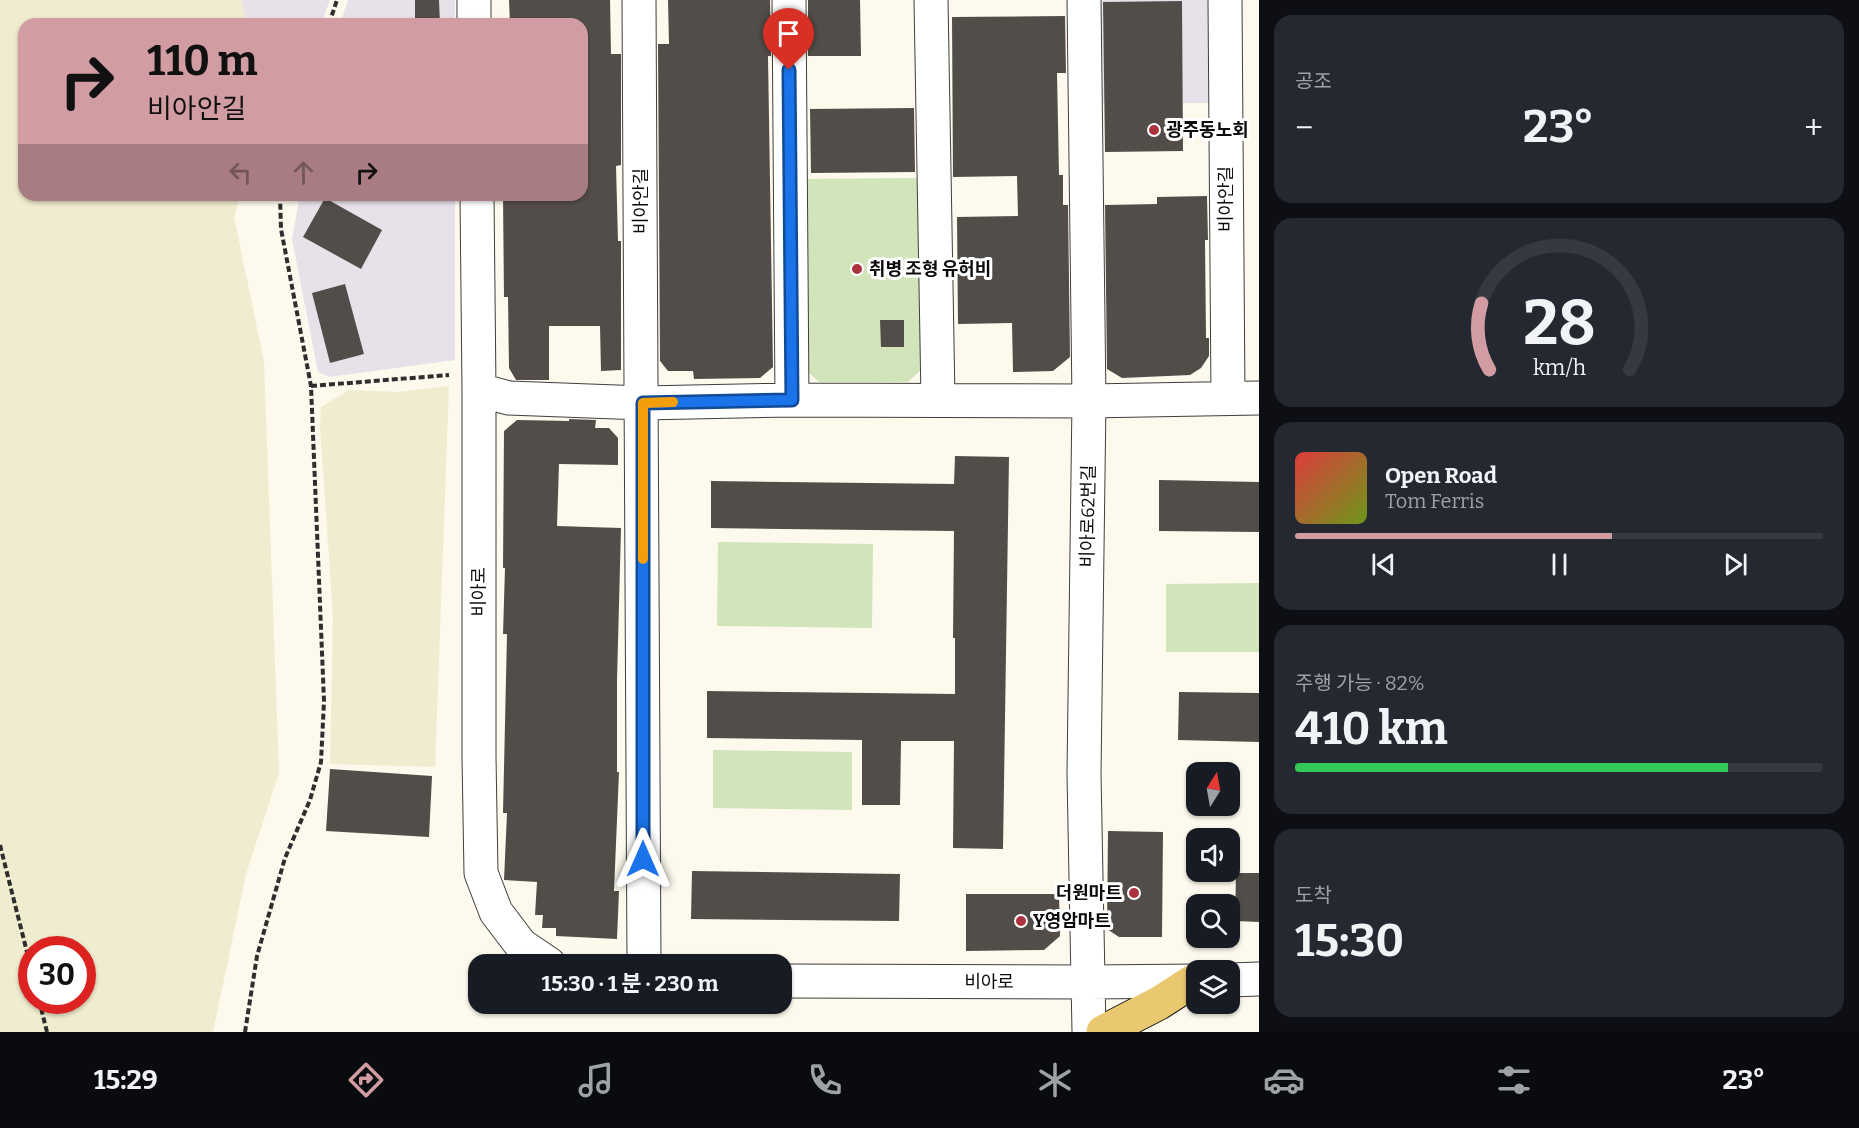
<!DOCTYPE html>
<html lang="ko">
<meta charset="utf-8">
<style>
body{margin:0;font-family:Bitter,"Noto Sans KR",serif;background:#242831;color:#f1f3f6;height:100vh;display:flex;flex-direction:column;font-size:22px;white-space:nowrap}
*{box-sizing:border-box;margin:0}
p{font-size:20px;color:#9ea1a6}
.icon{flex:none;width:33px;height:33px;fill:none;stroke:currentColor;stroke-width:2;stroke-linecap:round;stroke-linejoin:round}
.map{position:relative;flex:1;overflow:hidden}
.sheet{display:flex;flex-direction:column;gap:15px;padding:15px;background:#0d0f14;width:600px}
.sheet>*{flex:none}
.banner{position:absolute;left:18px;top:18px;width:570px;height:183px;border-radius:18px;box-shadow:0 2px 4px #0004;background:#d29ca3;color:#111;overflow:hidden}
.needle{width:39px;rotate:11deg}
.buttons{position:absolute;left:1186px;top:762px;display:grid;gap:12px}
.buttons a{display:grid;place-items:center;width:54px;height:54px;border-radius:12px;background:#171b24;box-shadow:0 2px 4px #0004;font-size:30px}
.speed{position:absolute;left:18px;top:936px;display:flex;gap:12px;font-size:30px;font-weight:700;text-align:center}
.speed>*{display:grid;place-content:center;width:78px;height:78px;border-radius:50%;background:#171b24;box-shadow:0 2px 4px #0004;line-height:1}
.speed .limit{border:9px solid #d22;background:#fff;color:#111}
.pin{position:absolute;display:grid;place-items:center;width:51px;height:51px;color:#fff;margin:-62px -26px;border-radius:50% 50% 50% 0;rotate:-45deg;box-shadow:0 0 6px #0007}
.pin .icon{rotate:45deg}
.me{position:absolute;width:66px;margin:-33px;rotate:0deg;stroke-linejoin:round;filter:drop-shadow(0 0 4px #0008)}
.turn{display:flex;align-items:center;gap:21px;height:126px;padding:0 30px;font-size:27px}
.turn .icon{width:78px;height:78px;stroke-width:2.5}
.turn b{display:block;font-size:42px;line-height:51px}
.lanes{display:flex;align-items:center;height:57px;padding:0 30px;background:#0003;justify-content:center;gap:30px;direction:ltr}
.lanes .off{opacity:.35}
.big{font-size:45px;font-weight:700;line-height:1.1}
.sheet .widget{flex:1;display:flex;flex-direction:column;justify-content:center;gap:9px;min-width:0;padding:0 21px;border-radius:18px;background:#242831}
.sheet .dial{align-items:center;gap:0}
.dial svg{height:156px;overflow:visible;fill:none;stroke:#363941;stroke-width:7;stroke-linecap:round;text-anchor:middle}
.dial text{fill:#f1f3f6;stroke:none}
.song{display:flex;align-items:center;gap:18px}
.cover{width:72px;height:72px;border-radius:9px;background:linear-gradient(135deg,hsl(0 70% 55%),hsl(80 70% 35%))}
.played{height:6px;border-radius:3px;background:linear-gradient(90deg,#d29ca3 60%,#363941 60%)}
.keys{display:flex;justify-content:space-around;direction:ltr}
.heat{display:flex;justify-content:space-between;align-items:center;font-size:33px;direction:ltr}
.charge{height:9px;border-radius:4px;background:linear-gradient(90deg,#34c759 82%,#363941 0)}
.trip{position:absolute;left:468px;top:954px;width:324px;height:60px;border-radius:18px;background:#171b24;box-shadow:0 2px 4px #0004;font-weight:700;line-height:60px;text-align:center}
.dock{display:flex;height:96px;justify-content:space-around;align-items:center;background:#090b0e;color:#9ea1a6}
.dock .icon{width:42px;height:42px}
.dock .active{color:#d29ca3}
.dock b{font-size:27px;color:#f1f3f6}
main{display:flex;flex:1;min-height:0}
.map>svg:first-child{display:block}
.industrial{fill:#e8e1ea}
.farmland{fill:#f0eccf;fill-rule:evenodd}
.green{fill:#d1e4ba}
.building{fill:#534d49}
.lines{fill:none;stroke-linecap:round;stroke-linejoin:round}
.minor-casing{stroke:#3f3f3f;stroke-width:35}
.major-casing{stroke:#1d1d1d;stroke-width:35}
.path{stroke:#2e2e2e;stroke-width:4;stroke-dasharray:6 3;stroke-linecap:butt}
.minor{stroke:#fff;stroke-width:33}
.major{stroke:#eac86f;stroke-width:33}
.route-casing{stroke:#114b97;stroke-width:15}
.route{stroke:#1a73e8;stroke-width:10}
.slow{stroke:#f59e0b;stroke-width:10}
.poi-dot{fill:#ad323d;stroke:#fff;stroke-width:2}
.labels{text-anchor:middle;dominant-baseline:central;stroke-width:6;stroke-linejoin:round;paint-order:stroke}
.poi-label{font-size:18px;font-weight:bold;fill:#0c0c0c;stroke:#fff;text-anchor:start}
.street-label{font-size:18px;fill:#0c0c0c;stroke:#fff}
</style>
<main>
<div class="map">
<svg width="1259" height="1032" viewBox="0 0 1259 1032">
<rect width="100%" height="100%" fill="#fdf9ec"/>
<!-- industrial -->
<path class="industrial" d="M241 0H330L321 24H247Z
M348 0H455V24H340Z
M1092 0H1215V103H1093Z
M300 195H455V360L329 377 318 372 292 239Z"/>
<!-- farmland -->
<path class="farmland" d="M0 0H241L247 24H24V195H241L234 217 264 362 279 773 246 874 213 1032H0ZM32 950H82V1000H32Z
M449 386 435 767 330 764 333 616 320 427 321 407 349 390 398 392Z"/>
<!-- green -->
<path class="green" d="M920 178 925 366 908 382H819L803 367 800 179Z
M718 542 873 544 872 628 717 626Z
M1259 583V652H1166V584Z
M713 750 852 752V810L713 808Z"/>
<!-- building -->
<path class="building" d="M415 0H439L440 24H415Z
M509 0H610L611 54H621V165L616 166 618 241H621V370L601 371 600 326H549V380H516L509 368 508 297H504L503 195H582V24H510Z
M668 0H770L771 56H768L773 367 760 378 694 379 693 371H668L660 361 658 44H669Z
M808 0H860L861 56H808Z
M1182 1 1183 151 1105 152 1103 2Z
M1065 16 1066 73H1057L1059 175H1063V205H1068L1070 357 1053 371 1013 372 1012 323 958 324 957 217 1018 216 1017 176 953 177 952 17Z
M914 108 915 172 811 173 810 109Z
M1207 196 1208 240H1205L1206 338H1209V356L1201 368 1190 375 1122 378 1107 369 1105 205 1157 204V197Z
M325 198 382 230 361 269 303 237Z
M345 284 364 354 330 363 312 293Z
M880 320H904V347H881Z
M569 419 596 420 595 428H609L618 438V465L559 464 557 526 621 528 617 680V772H619L614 891H619L617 939 556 936V928H542L543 915H535L537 882 504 880 507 813H503L507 634H503L505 568H503L504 431 517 420 569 421Z
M955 456 1009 457 1003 849 953 848 954 741H901L900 805H862V740L707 738V691L955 694V638H953L954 531 711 528V481L954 484Z
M1159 480 1259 482V532L1159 531Z
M1179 692 1259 693V742L1178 740Z
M330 769 432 776 429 837 326 831Z
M1108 831 1163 832 1162 937H1119L1107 929Z
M692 871 900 874 899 921 691 919Z
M1236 873H1259V922L1235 921Z
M966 894H1059L1060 936 1044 950 966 951Z"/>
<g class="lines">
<defs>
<path id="minor" d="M474 0V24
M639 0 644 964
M789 0 792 400
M931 0 938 399
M1084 0 1089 401 1084 774 1089 1032
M1225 0 1228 398
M477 195 479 390V757L481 873 496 912 521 945 549 964
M479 390 509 398 643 403 792 400 1089 401 1259 398
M1230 980 1259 979
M782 981 1089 982 1197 981"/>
<path id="major" d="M1103 1032 1159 1003 1193 981"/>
</defs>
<!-- minor casing -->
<use href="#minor" class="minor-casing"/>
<!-- major casing -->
<use href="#major" class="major-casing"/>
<!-- path -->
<path class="path" d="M329 24 337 0
M311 386 449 375
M0 845 32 972
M39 1000 47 1032
M245 1032 257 956 285 858 310 800 321 762 324 701 311 386 281 229 280 195"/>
<!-- minor -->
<use href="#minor" class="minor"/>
<!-- major -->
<use href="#major" class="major"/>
</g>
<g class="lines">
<defs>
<path id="route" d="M643 859V403L792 400 789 70"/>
</defs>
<!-- route casing -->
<use href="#route" class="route-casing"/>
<!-- route -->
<use href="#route" class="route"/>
<!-- slow -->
<path class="slow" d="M643 559V403L673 402"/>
</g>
<!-- markers -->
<g class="poi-dot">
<circle cx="1154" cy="130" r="6"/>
<circle cx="857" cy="269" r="6"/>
<circle cx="1134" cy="893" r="6"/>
<circle cx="1021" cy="921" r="6"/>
</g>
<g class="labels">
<!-- poi labels -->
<g class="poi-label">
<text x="1166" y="130">광주동노회</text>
<text x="869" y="269">취병 조형 유허비</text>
<text x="1122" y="893" text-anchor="end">더원마트</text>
<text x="1033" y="921">Y영암마트</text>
</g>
<!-- street labels -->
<g class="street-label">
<text transform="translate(1226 199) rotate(-90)">비아안길</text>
<text transform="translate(641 201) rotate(-90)">비아안길</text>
<text transform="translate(1088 516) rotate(-89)">비아로62번길</text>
<text transform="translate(479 592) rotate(-90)">비아로</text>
<text x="989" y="982">비아로</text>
</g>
</g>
</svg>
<div class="buttons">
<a><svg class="needle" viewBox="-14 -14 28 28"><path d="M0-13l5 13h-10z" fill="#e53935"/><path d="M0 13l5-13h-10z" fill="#9ea1a6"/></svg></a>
<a><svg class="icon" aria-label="sound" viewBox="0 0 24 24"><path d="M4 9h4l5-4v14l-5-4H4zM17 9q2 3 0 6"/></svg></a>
<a><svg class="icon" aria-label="search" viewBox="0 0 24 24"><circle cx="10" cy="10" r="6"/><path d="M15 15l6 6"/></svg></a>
<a><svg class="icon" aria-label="layers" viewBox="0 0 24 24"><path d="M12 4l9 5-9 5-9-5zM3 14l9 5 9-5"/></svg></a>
</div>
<div class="speed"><div class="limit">30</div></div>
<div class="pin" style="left:789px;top:70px;background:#d93025"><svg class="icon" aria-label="arrive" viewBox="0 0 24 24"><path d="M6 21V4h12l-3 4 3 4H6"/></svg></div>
<svg class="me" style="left:643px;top:859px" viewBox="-20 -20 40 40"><path d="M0-17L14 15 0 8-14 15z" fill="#1a73e8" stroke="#fff" stroke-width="4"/></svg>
<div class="trip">15:30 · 1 분 · 230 m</div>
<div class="banner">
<div class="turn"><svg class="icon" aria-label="right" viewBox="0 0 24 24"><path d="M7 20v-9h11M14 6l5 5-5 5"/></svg><div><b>110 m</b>비아안길</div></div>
<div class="lanes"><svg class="icon off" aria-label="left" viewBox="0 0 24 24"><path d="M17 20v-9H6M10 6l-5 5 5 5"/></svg><svg class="icon off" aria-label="ahead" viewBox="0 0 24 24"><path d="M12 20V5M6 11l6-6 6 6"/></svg><svg class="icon" aria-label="right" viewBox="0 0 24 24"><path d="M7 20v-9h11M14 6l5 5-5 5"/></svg></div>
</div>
</div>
<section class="sheet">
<div class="widget"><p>공조</p>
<div class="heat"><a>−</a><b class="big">23°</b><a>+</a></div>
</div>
<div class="widget dial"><svg viewBox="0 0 100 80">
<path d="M14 69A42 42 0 1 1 86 69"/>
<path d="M14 69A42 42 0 0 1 10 35" stroke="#d29ca3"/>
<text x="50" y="56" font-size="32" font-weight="700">28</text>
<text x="50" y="72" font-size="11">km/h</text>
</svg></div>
<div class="widget">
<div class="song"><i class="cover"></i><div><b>Open Road</b><p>Tom Ferris</p></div></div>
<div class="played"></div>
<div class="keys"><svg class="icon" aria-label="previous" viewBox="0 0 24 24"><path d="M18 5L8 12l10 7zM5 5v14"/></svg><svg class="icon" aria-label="pause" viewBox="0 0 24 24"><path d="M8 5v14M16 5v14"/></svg><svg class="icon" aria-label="next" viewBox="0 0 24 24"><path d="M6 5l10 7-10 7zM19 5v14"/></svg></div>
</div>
<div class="widget"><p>주행 가능 · 82%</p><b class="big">410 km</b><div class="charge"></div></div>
<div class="widget"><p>도착</p><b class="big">15:30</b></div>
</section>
</main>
<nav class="dock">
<b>15:29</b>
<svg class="icon active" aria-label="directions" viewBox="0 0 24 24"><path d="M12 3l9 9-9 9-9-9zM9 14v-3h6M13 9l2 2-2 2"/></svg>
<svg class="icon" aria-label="music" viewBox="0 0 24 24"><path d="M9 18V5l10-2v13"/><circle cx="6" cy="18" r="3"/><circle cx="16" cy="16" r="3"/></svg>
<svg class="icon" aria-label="phone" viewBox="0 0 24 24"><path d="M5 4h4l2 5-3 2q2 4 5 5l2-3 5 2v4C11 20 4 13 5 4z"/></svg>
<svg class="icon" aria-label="climate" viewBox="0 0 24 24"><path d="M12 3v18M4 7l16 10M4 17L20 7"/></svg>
<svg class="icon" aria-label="car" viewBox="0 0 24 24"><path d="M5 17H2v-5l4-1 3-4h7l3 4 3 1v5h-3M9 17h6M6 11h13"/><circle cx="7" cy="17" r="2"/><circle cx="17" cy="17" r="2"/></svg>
<svg class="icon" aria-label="filters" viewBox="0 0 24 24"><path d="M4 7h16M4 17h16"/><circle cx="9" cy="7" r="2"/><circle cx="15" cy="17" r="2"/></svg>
<b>23°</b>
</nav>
